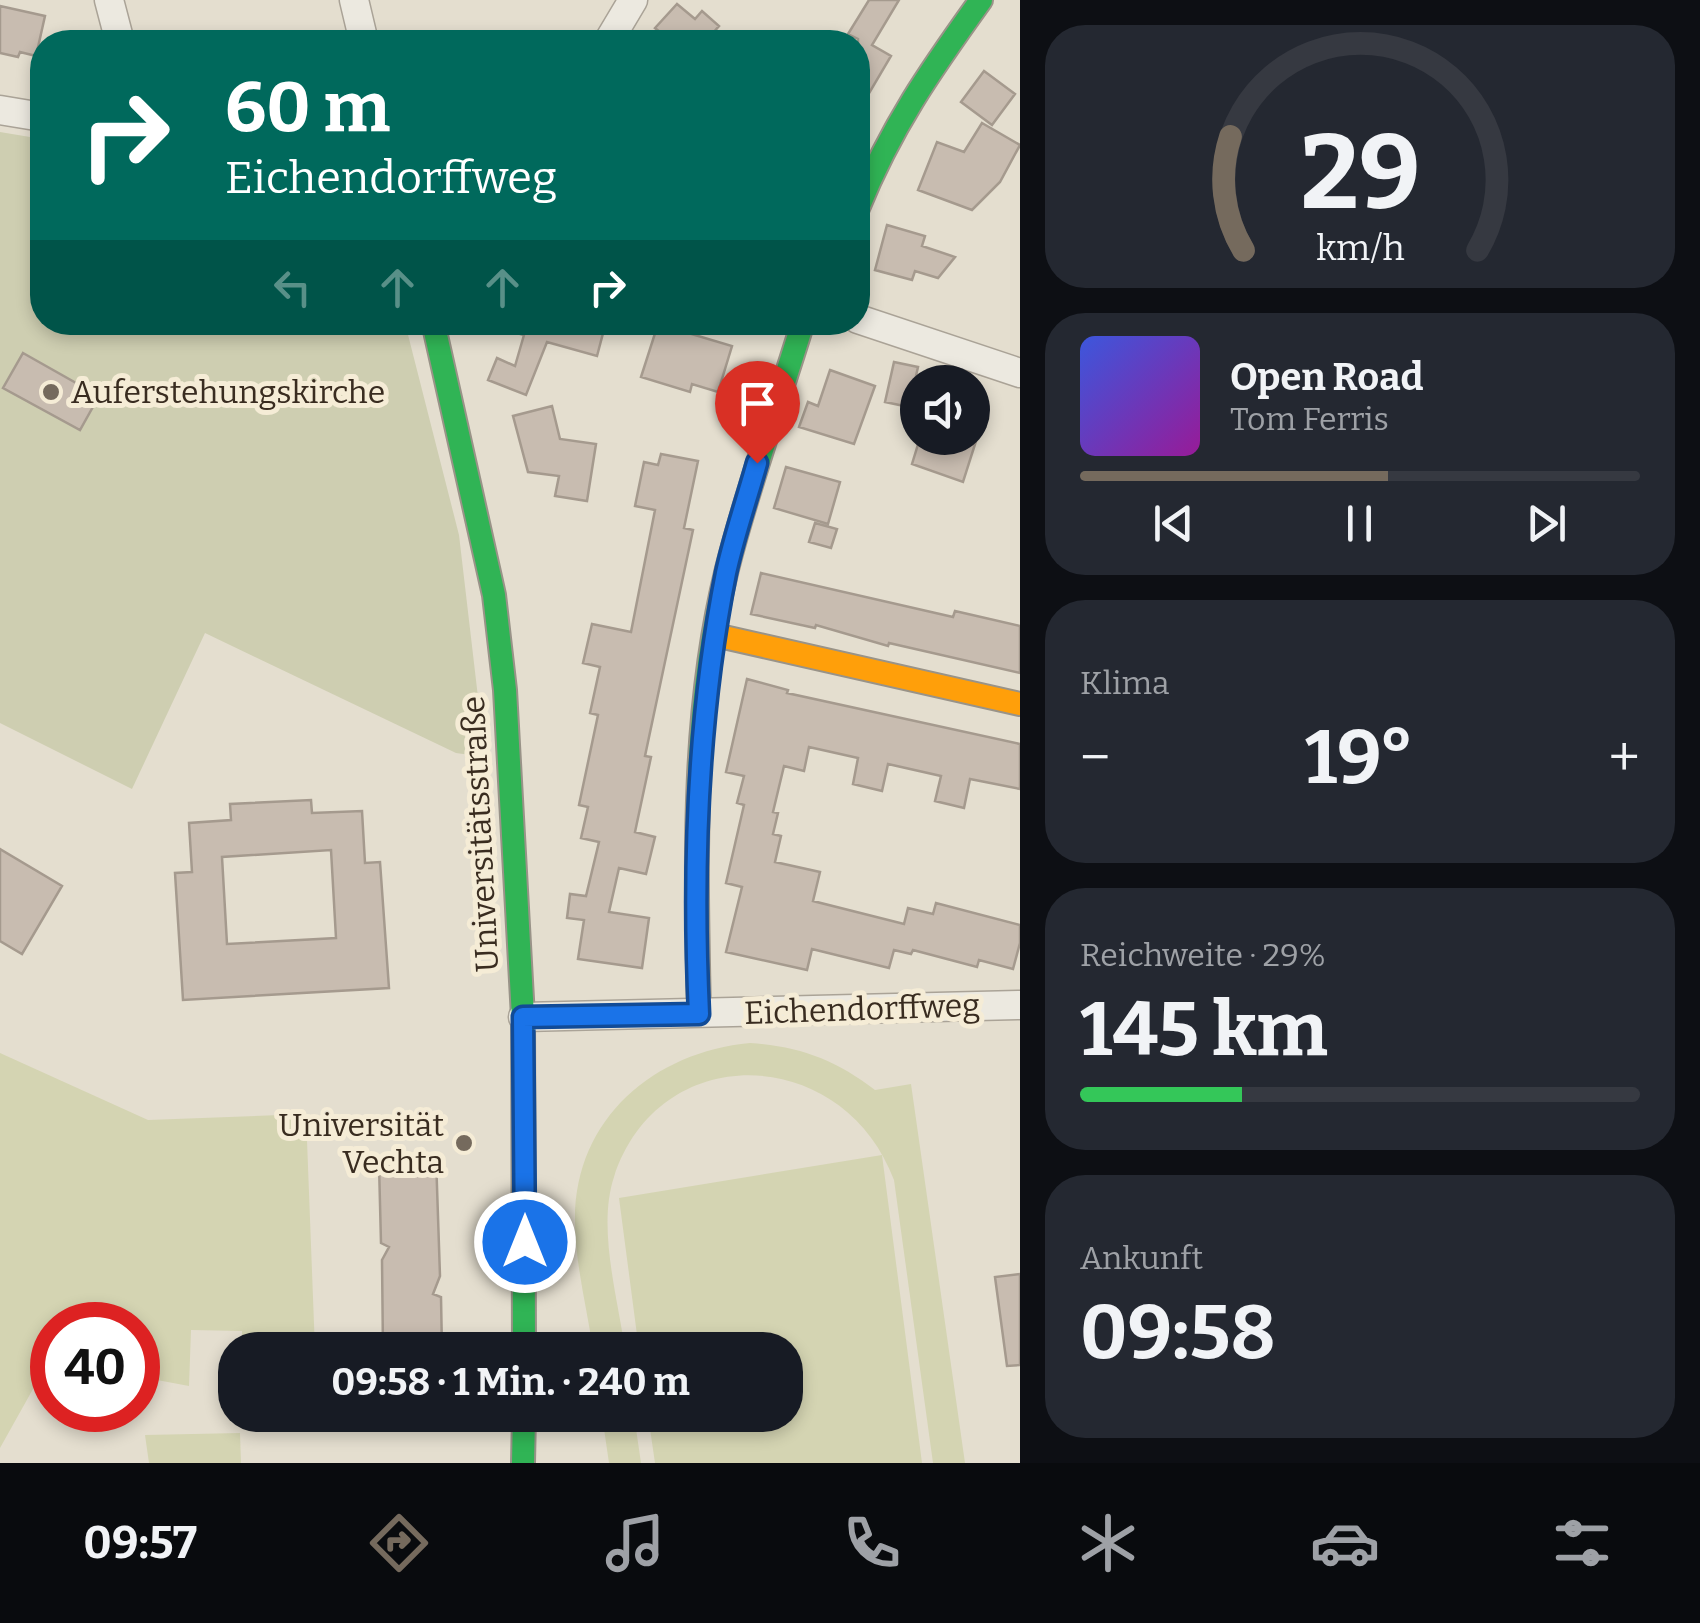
<!DOCTYPE html>
<html lang="de">
<meta charset="utf-8">
<style>
body{margin:0;font-family:Bitter,serif;background:#242831;color:#f1f3f6;height:100vh;display:flex;flex-direction:column;font-size:38px;white-space:nowrap}
*{box-sizing:border-box;margin:0}
p{font-size:32px;color:#9ea1a6}
.icon{flex:none;width:55px;height:55px;fill:none;stroke:currentColor;stroke-width:2;stroke-linecap:round;stroke-linejoin:round}
.map{position:relative;flex:1;overflow:hidden}
.panel{display:flex;flex-direction:column;gap:25px;padding:25px;background:#0d0f14;width:680px}
.panel>*{flex:none}
.hud{position:absolute;left:30px;top:30px;width:840px;height:305px;border-radius:40px;box-shadow:0 5px 15px #0003;background:#00695c;color:#fff;overflow:hidden}
.controls{position:absolute;left:900px;top:365px;display:grid;gap:20px}
.controls a{display:grid;place-items:center;width:90px;height:90px;border-radius:50%;background:#171b24;box-shadow:0 5px 15px #0003;font-size:50px}
.speed{position:absolute;left:30px;top:1302px;display:flex;gap:20px;font-size:50px;font-weight:700;text-align:center}
.speed>*{display:grid;place-content:center;width:130px;height:130px;border-radius:50%;background:#171b24;box-shadow:0 5px 15px #0003;line-height:1}
.speed .limit{border:15px solid #d22;background:#fff;color:#111}
.pin{position:absolute;display:grid;place-items:center;width:85px;height:85px;color:#fff;margin:-102px -42px;border-radius:50% 50% 50% 0;rotate:-45deg;box-shadow:0 0 10px #0007}
.pin .icon{rotate:45deg}
.me{position:absolute;width:110px;margin:-55px;rotate:0deg;stroke-linejoin:round;filter:drop-shadow(0 0 8px #0008)}
.turn{display:flex;align-items:center;gap:35px;height:210px;padding:0 30px;font-size:45px}
.turn .icon{width:130px;height:130px;stroke-width:2.5}
.turn b{display:block;font-size:70px;line-height:85px}
.lanes{display:flex;align-items:center;height:95px;padding:0 30px;background:#0003;justify-content:center;gap:50px;direction:ltr}
.lanes .off{opacity:.35}
.big{font-size:75px;font-weight:700;line-height:1.1}
.panel .card{flex:1;display:flex;flex-direction:column;justify-content:center;gap:15px;min-width:0;padding:0 35px;border-radius:40px;background:#242831}
.panel .dial{align-items:center;gap:0}
.dial svg{height:260px;overflow:visible;fill:none;stroke:#363941;stroke-width:7;stroke-linecap:round;text-anchor:middle}
.dial text{fill:#f1f3f6;stroke:none}
.song{display:flex;align-items:center;gap:30px}
.cover{width:120px;height:120px;border-radius:15px;background:linear-gradient(135deg,hsl(230 70% 55%),hsl(300 70% 35%))}
.played{height:10px;border-radius:5px;background:linear-gradient(90deg,#756a5d 55%,#363941 55%)}
.keys{display:flex;justify-content:space-around;direction:ltr}
.heat{display:flex;justify-content:space-between;align-items:center;font-size:55px;direction:ltr}
.charge{height:15px;border-radius:8px;background:linear-gradient(90deg,#34c759 29%,#363941 0)}
.trip{position:absolute;left:218px;top:1332px;width:585px;height:100px;border-radius:40px;background:#171b24;box-shadow:0 5px 15px #0003;font-weight:700;line-height:100px;text-align:center}
.menu{display:flex;height:160px;justify-content:space-around;align-items:center;background:#090b0e;color:#9ea1a6}
.menu .icon{width:70px;height:70px}
.menu .current{color:#756a5d}
.menu b{font-size:45px;color:#f1f3f6}
main{display:flex;flex:1;min-height:0}
.map>svg:first-child{display:block}
.green{fill:#d4d4b2}
.cemetery{fill:#ceceb1}
.building{fill:#c8bcb0;stroke:#a59a8e;stroke-width:2.5;fill-rule:evenodd}
.lines{fill:none;stroke-linecap:round;stroke-linejoin:round}
.street-casing{stroke:#aaa397;stroke-width:31}
.fast-casing{stroke:#999388;stroke-width:26}
.slow-casing{stroke:#999388;stroke-width:26}
.street{stroke:#ece9e0;stroke-width:28}
.fast{stroke:#30b455;stroke-width:22}
.slow{stroke:#ff9f0a;stroke-width:22}
.route-casing{stroke:#114b97;stroke-width:25}
.route{stroke:#1a73e8;stroke-width:18}
.poi-dot{fill:#756a5d;stroke:#f5ecd6;stroke-width:4}
.labels{text-anchor:middle;dominant-baseline:central;stroke-width:10;stroke-linejoin:round;paint-order:stroke}
.poi-label{font-size:32px;fill:#392c20;stroke:#f5ecd6;text-anchor:start}
.street-label{font-size:32px;fill:#392c20;stroke:#f5ecd6}
</style>
<main>
<div class="map">
<svg width="1020" height="1463" viewBox="0 0 1020 1463">
<rect width="100%" height="100%" fill="#e4decf"/>
<!-- green -->
<path class="green" d="M750 1043C799 1046 836 1060 875 1090L911 1084 965 1463H933L894 1180C843 1044 659 1038 614 1177 597 1228 618 1298 625 1350H593C587 1308 575 1263 575 1221 574 1119 654 1052 750 1043Z
M0 1053 148 1120 306 1114 315 1350H242V1331L191 1330 189 1386 157 1380 138 1353V1325H84L73 1320 70 1325H52V1355L0 1448Z
M882 1155 922 1463H655L648 1415H785V1350H639L619 1198Z
M602 1415H634L641 1463H609Z
M240 1433 241 1463H149L145 1435Z"/>
<!-- cemetery -->
<path class="cemetery" d="M0 132 42 139V322L405 323 459 535 485 757 456 753 205 633 132 789 0 723Z"/>
<!-- building -->
<path class="building" d="M869 0H899L872 45 891 56 858 112V39L848 34Z
M677 4 695 19 702 11 719 26 712 34 722 42H672L655 28Z
M0 6 45 16 36 56 20 52 18 57 0 53Z
M984 71 1015 94 992 125 961 102Z
M982 123 1020 145 1000 182 972 210 918 190 937 142 964 152Z
M887 225 925 236 922 246 955 257 938 278 915 271 912 280 875 270Z
M502 322H606L597 356 547 342 526 395 488 380 497 358 515 366 524 335 501 329Z
M658 324 732 346 718 392 692 384 690 392 641 377Z
M23 353 99 396 80 430 3 388Z
M894 362 918 367 909 407 885 402Z
M830 370 875 386 854 444 799 427 808 402 818 406Z
M552 406 560 439 596 444 587 501 555 496 559 476 528 472 513 416Z
M920 438H977L963 482 912 464Z
M661 454 698 461 684 528 693 530 645 756 651 757 635 832 655 837 646 874 619 868 609 912 649 918 642 968 578 959 584 920 567 918 570 894 586 896 599 842 581 838 588 807 579 805 598 715 590 713 600 667 583 663 592 624 631 632 655 510 635 506 644 462 658 465Z
M786 467 840 482 828 524 774 508Z
M815 523 837 529 831 548 809 542Z
M761 573 953 617 955 611 1020 626V673L889 643 888 646 816 625 815 628 751 614Z
M747 679 788 690 787 693 1020 744V789L970 779 964 808 935 801 941 776 888 764 882 791 853 784 858 758 809 747 804 771 784 766 773 812 778 813 773 834 781 836 775 862 820 872 813 901 904 924 908 908 933 914 936 903 1020 925V943L1013 969 979 960 977 967 913 950 911 954 894 950 889 968 812 949 807 970 726 952 742 887 726 883 744 805 737 803 744 776 726 772Z
M311 800 312 813 362 811 365 863 380 862 389 988 183 1000 175 873 192 872 189 823 231 820 230 804ZM331 850 336 938 227 944 222 857Z
M0 849 62 886 22 954 0 941Z
M436 1157 440 1276 433 1294 441 1297 442 1350H383L382 1260 389 1247 381 1243 379 1164 381 1160Z
M1020 1274V1365L1007 1366 995 1277Z"/>
<g class="lines">
<defs>
<path id="street" d="M109 0 120 42
M354 0 364 42
M608 42 633 0
M0 110 42 117
M858 319 1020 373
M523 1017 1020 1005"/>
<path id="fast" d="M858 208C891 127 930 71 981 0
M433 322 494 595 505 690 523 1017 524 1350
M699 1014C696 866 691 714 727 569 748 486 778 404 803 322
M523 1463 524 1415"/>
<path id="slow" d="M715 635 1020 704"/>
</defs>
<!-- street casing -->
<use href="#street" class="street-casing"/>
<!-- fast casing -->
<use href="#fast" class="fast-casing"/>
<!-- slow casing -->
<use href="#slow" class="slow-casing"/>
<!-- street -->
<use href="#street" class="street"/>
<!-- fast -->
<use href="#fast" class="fast"/>
<!-- slow -->
<use href="#slow" class="slow"/>
</g>
<g class="lines">
<defs>
<path id="route" d="M525 1242 523 1017 699 1014C692 866 697 719 726 573 734 536 747 499 757 463"/>
</defs>
<!-- route casing -->
<use href="#route" class="route-casing"/>
<!-- route -->
<use href="#route" class="route"/>
</g>
<!-- markers -->
<g class="poi-dot">
<circle cx="51" cy="392" r="10"/>
<circle cx="464" cy="1143" r="10"/>
</g>
<g class="labels">
<!-- poi labels -->
<g class="poi-label">
<text x="71" y="392">Auferstehungskirche</text>
<text x="444" y="1125" text-anchor="end">Universität<tspan x="444" dy="37">Vechta</tspan></text>
</g>
<!-- street labels -->
<g class="street-label">
<text transform="translate(480 834) rotate(-93)">Universitätsstraße</text>
<text transform="translate(862 1009) rotate(-2)">Eichendorffweg</text>
</g>
</g>
</svg>
<div class="controls">
<a><svg class="icon" aria-label="sound" viewBox="0 0 24 24"><path d="M4 9h4l5-4v14l-5-4H4zM17 9q2 3 0 6"/></svg></a>
</div>
<div class="speed"><div class="limit">40</div></div>
<div class="pin" style="left:757px;top:463px;background:#d93025"><svg class="icon" aria-label="arrive" viewBox="0 0 24 24"><path d="M6 21V4h12l-3 4 3 4H6"/></svg></div>
<svg class="me" style="left:525px;top:1242px" viewBox="-20 -20 40 40"><circle r="17" fill="#1a73e8" stroke="#fff" stroke-width="3"/><path d="M0-11L8 9 0 5-8 9z" fill="#fff"/></svg>
<div class="trip">09:58 · 1 Min. · 240 m</div>
<div class="hud">
<div class="turn"><svg class="icon" aria-label="right" viewBox="0 0 24 24"><path d="M7 20v-9h11M14 6l5 5-5 5"/></svg><div><b>60 m</b>Eichendorffweg</div></div>
<div class="lanes"><svg class="icon off" aria-label="left" viewBox="0 0 24 24"><path d="M17 20v-9H6M10 6l-5 5 5 5"/></svg><svg class="icon off" aria-label="ahead" viewBox="0 0 24 24"><path d="M12 20V5M6 11l6-6 6 6"/></svg><svg class="icon off" aria-label="ahead" viewBox="0 0 24 24"><path d="M12 20V5M6 11l6-6 6 6"/></svg><svg class="icon" aria-label="right" viewBox="0 0 24 24"><path d="M7 20v-9h11M14 6l5 5-5 5"/></svg></div>
</div>
</div>
<section class="panel">
<div class="card dial"><svg viewBox="0 0 100 80">
<path d="M14 69A42 42 0 1 1 86 69"/>
<path d="M14 69A42 42 0 0 1 10 34" stroke="#756a5d"/>
<text x="50" y="56" font-size="32" font-weight="700">29</text>
<text x="50" y="72" font-size="11">km/h</text>
</svg></div>
<div class="card">
<div class="song"><i class="cover"></i><div><b>Open Road</b><p>Tom Ferris</p></div></div>
<div class="played"></div>
<div class="keys"><svg class="icon" aria-label="previous" viewBox="0 0 24 24"><path d="M18 5L8 12l10 7zM5 5v14"/></svg><svg class="icon" aria-label="pause" viewBox="0 0 24 24"><path d="M8 5v14M16 5v14"/></svg><svg class="icon" aria-label="next" viewBox="0 0 24 24"><path d="M6 5l10 7-10 7zM19 5v14"/></svg></div>
</div>
<div class="card"><p>Klima</p>
<div class="heat"><a>−</a><b class="big">19°</b><a>+</a></div>
</div>
<div class="card"><p>Reichweite · 29%</p><b class="big">145 km</b><div class="charge"></div></div>
<div class="card"><p>Ankunft</p><b class="big">09:58</b></div>
</section>
</main>
<nav class="menu">
<b>09:57</b>
<svg class="icon current" aria-label="directions" viewBox="0 0 24 24"><path d="M12 3l9 9-9 9-9-9zM9 14v-3h6M13 9l2 2-2 2"/></svg>
<svg class="icon" aria-label="music" viewBox="0 0 24 24"><path d="M9 18V5l10-2v13"/><circle cx="6" cy="18" r="3"/><circle cx="16" cy="16" r="3"/></svg>
<svg class="icon" aria-label="phone" viewBox="0 0 24 24"><path d="M5 4h4l2 5-3 2q2 4 5 5l2-3 5 2v4C11 20 4 13 5 4z"/></svg>
<svg class="icon" aria-label="climate" viewBox="0 0 24 24"><path d="M12 3v18M4 7l16 10M4 17L20 7"/></svg>
<svg class="icon" aria-label="car" viewBox="0 0 24 24"><path d="M5 17H2v-5l4-1 3-4h7l3 4 3 1v5h-3M9 17h6M6 11h13"/><circle cx="7" cy="17" r="2"/><circle cx="17" cy="17" r="2"/></svg>
<svg class="icon" aria-label="filters" viewBox="0 0 24 24"><path d="M4 7h16M4 17h16"/><circle cx="9" cy="7" r="2"/><circle cx="15" cy="17" r="2"/></svg>
</nav>
